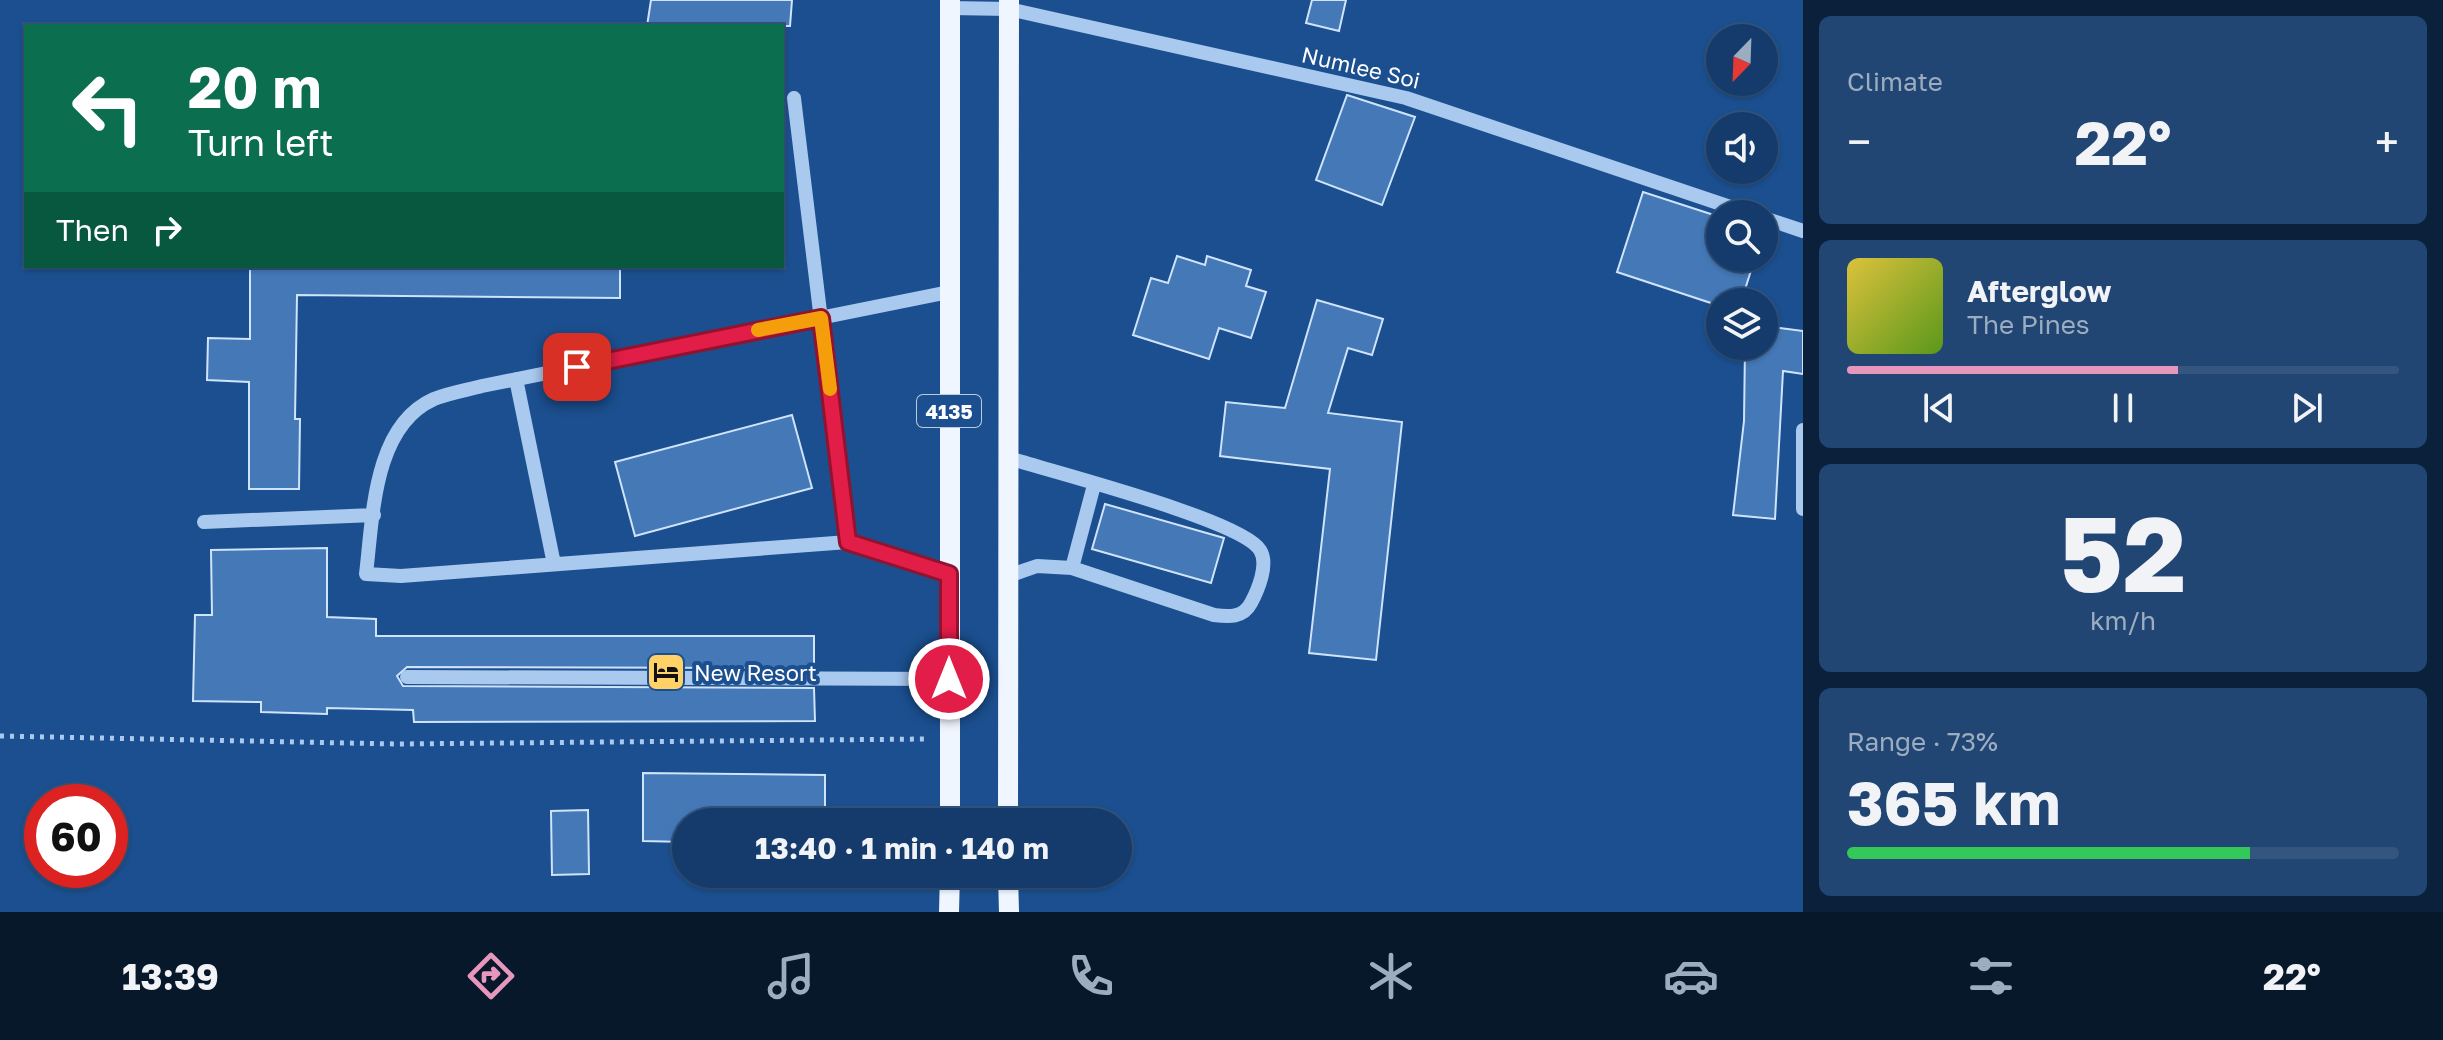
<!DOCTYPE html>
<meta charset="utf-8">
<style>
body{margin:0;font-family:"Golos Text",sans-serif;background:#214673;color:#f1f3f6;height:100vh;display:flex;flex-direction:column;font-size:30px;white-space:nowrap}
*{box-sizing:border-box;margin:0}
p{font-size:26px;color:#9dadc1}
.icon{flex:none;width:44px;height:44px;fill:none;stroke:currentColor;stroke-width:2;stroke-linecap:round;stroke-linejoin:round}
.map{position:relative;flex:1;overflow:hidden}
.panel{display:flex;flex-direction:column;gap:16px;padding:16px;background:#0b203b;width:640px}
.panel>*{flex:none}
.banner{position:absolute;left:24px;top:24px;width:760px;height:244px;border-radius:0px;box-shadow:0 2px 6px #0004,0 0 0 2px #33557e;background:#0b6e4f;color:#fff;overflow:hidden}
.needle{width:52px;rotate:203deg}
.tools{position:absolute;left:1706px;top:24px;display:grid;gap:16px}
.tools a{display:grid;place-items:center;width:72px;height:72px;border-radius:50%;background:#143b6b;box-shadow:0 2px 6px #0004,0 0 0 2px #33557e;font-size:40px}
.speed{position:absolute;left:24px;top:784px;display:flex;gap:16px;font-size:40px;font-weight:700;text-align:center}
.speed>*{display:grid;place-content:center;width:104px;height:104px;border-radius:50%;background:#143b6b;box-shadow:0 2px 6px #0004,0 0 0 2px #33557e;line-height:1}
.speed .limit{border:12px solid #d22;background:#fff;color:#111}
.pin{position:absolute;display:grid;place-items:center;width:68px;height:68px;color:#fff;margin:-34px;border-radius:16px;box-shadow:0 4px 12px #0006}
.me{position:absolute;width:88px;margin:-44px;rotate:0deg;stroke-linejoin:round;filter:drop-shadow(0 0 6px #0008)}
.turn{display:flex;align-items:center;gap:28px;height:168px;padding:0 32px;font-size:36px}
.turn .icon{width:104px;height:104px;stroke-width:2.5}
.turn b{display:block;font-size:56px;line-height:68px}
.then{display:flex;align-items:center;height:76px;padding:0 32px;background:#0003;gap:16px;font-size:30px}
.big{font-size:60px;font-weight:700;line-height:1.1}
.panel .tile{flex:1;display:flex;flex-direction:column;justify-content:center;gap:12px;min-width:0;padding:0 28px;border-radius:12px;background:#214673}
.panel .dial{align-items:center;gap:0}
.dial b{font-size:104px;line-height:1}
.song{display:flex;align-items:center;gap:24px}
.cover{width:96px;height:96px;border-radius:12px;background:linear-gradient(135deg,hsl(50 70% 55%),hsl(90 70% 35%))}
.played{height:8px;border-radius:4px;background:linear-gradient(90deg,#e797bd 60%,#33557e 60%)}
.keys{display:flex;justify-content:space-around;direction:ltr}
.heat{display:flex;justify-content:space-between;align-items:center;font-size:44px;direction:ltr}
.charge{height:12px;border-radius:6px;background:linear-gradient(90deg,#34c759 73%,#33557e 0)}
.trip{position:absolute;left:672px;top:808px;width:460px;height:80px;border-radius:40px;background:#143b6b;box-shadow:0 2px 6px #0004,0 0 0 2px #33557e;font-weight:700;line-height:80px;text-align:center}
.menu{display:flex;height:128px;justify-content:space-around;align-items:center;background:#08182b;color:#9dadc1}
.menu .icon{width:56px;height:56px}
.menu .current{color:#e797bd}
.menu b{font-size:36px;color:#f1f3f6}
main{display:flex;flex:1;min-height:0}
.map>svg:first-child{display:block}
.building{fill:#4478b7;stroke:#cfe3fa;stroke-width:2}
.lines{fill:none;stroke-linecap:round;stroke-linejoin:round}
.path{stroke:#a9c9ee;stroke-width:5;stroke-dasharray:4 6;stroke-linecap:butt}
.minor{stroke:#a9c9ee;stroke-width:14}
.major{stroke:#f0f6ff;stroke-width:20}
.route-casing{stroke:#92132f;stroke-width:20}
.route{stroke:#e11d48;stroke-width:14}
.slow{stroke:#f59e0b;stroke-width:14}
.labels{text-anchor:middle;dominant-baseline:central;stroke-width:8;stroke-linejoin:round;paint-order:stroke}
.shield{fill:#1b4f8f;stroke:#bbcadd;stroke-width:2}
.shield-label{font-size:20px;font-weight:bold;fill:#fff}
.street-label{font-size:22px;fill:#fff;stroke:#1b4f8f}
.poi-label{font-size:22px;fill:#fff;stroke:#1b4f8f;text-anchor:start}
</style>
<main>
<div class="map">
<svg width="1803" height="912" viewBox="0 0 1803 912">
<rect width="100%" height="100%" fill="#1b4f8f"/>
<!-- building -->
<path class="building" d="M651 0H792L790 26H647Z
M1312 0H1346L1339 31 1306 23Z
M1347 95 1415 117 1382 205 1316 180Z
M1643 192 1720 217V258H1755L1741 302H1720V306L1617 272Z
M1177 256 1205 265 1207 256 1251 270 1246 286 1266 292 1251 338 1219 328 1209 359 1133 335 1151 278 1168 283Z
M250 266H620V298L297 295 295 419H300L299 489H249V382L207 380 208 338 250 339Z
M1317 300 1383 319 1372 355 1348 348 1328 413 1402 422 1376 660 1309 653 1330 469 1220 456 1226 402 1285 408Z
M1764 326 1803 331V374L1783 371 1775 519 1733 515 1744 421 1745 346H1764Z
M792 415 812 488 635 536 615 462Z
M1105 504 1224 538 1211 583 1092 549Z
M327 548V617L376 619V636H814V668L407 667 397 676 403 686 814 688 815 721 414 722 413 710 327 708V714L261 712V702L193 701 195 615H212L211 550Z
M643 773 825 775V822H686V842L643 841Z
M588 810 589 874 552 875 551 811Z"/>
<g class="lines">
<!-- path -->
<path class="path" d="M0 736 397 744 926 739"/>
<!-- minor -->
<path class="minor" d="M950 8 1009 9 1406 98 1751 214
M794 98 848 542
M1764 218 1803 231
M516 379 554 564
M1803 430V509
M204 522 374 515
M1072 568 1094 485
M949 574 848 542 401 576 366 574C373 517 373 426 434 399 449 393 467 390 482 386L949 292
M1008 576 1037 566 1072 568 1214 615C1229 617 1243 618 1251 603 1258 590 1269 564 1260 550 1242 520 1052 472 1009 458
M407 677 949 679"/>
<!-- major -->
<path class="major" d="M950 0V822
M1008 822 1009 0
M1008 874 1009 912
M949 912 950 874"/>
</g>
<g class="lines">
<defs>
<path id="route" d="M577 367 821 318 848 542 949 574V679"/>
</defs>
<!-- route casing -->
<use href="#route" class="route-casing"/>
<!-- route -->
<use href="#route" class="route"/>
<!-- slow -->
<path class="slow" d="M758 330 821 318 830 389"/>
</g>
<!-- icons -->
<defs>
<symbol id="hotel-square" viewBox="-11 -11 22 22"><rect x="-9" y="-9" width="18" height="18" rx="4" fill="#ffd166" stroke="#1b4f8f"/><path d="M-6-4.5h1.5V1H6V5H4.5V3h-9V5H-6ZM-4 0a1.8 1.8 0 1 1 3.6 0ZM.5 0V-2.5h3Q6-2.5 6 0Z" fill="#111"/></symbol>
</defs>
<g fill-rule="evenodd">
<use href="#hotel-square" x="644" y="650" width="44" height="44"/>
</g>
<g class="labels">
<!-- shield labels -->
<rect class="shield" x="917" y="395" width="64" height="32" rx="6"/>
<g class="shield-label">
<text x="949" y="411">4135</text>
</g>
<!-- street labels -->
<g class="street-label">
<text transform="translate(1361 67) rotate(13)">Numlee Soi</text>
</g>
<!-- poi labels -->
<g class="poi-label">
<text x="694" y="672">New Resort</text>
</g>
</g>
</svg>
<div class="tools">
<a><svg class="needle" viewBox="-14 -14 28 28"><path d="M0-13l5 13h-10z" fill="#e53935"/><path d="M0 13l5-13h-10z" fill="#9dadc1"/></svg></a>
<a><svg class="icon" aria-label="sound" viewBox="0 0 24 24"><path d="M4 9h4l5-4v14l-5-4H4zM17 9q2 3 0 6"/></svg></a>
<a><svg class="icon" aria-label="search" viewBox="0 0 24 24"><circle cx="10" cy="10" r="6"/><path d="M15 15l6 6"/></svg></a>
<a><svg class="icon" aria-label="layers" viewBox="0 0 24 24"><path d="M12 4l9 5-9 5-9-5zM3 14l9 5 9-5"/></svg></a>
</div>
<div class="speed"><div class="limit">60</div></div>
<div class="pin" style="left:577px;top:367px;background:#d93025"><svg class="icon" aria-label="arrive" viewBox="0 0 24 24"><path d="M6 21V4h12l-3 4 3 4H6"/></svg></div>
<svg class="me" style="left:949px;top:679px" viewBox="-20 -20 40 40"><circle r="17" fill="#e11d48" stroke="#fff" stroke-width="3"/><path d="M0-11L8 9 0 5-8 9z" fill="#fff"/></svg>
<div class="trip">13:40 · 1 min · 140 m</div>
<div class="banner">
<div class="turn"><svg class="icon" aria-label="left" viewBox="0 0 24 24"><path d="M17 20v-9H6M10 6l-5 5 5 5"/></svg><div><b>20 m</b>Turn left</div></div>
<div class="then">Then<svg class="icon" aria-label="right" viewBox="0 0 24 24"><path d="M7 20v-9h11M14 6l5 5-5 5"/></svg></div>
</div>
</div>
<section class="panel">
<div class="tile"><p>Climate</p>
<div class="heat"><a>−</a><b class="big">22°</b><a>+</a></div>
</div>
<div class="tile">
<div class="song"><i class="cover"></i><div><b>Afterglow</b><p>The Pines</p></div></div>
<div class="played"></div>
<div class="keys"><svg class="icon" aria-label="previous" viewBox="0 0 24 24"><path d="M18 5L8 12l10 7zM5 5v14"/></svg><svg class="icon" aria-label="pause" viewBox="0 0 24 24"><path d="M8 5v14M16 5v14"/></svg><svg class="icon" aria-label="next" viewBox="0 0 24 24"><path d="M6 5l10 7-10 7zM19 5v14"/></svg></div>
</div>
<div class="tile dial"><b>52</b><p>km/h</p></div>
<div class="tile"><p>Range · 73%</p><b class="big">365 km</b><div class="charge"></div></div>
</section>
</main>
<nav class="menu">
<b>13:39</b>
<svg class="icon current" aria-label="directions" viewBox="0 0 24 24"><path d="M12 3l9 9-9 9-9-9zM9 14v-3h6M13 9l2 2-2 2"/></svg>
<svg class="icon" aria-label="music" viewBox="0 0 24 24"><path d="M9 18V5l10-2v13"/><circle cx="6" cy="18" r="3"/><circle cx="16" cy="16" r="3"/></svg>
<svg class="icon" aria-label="phone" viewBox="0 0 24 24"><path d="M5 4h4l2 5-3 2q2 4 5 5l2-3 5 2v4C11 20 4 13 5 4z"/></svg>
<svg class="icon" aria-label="climate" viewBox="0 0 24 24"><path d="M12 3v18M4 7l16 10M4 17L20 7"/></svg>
<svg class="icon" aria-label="car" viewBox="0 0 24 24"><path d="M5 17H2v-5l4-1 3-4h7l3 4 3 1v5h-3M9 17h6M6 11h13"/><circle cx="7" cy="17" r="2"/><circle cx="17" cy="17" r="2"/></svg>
<svg class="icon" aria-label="filters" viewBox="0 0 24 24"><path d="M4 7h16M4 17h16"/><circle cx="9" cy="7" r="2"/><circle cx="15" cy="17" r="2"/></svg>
<b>22°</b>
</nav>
